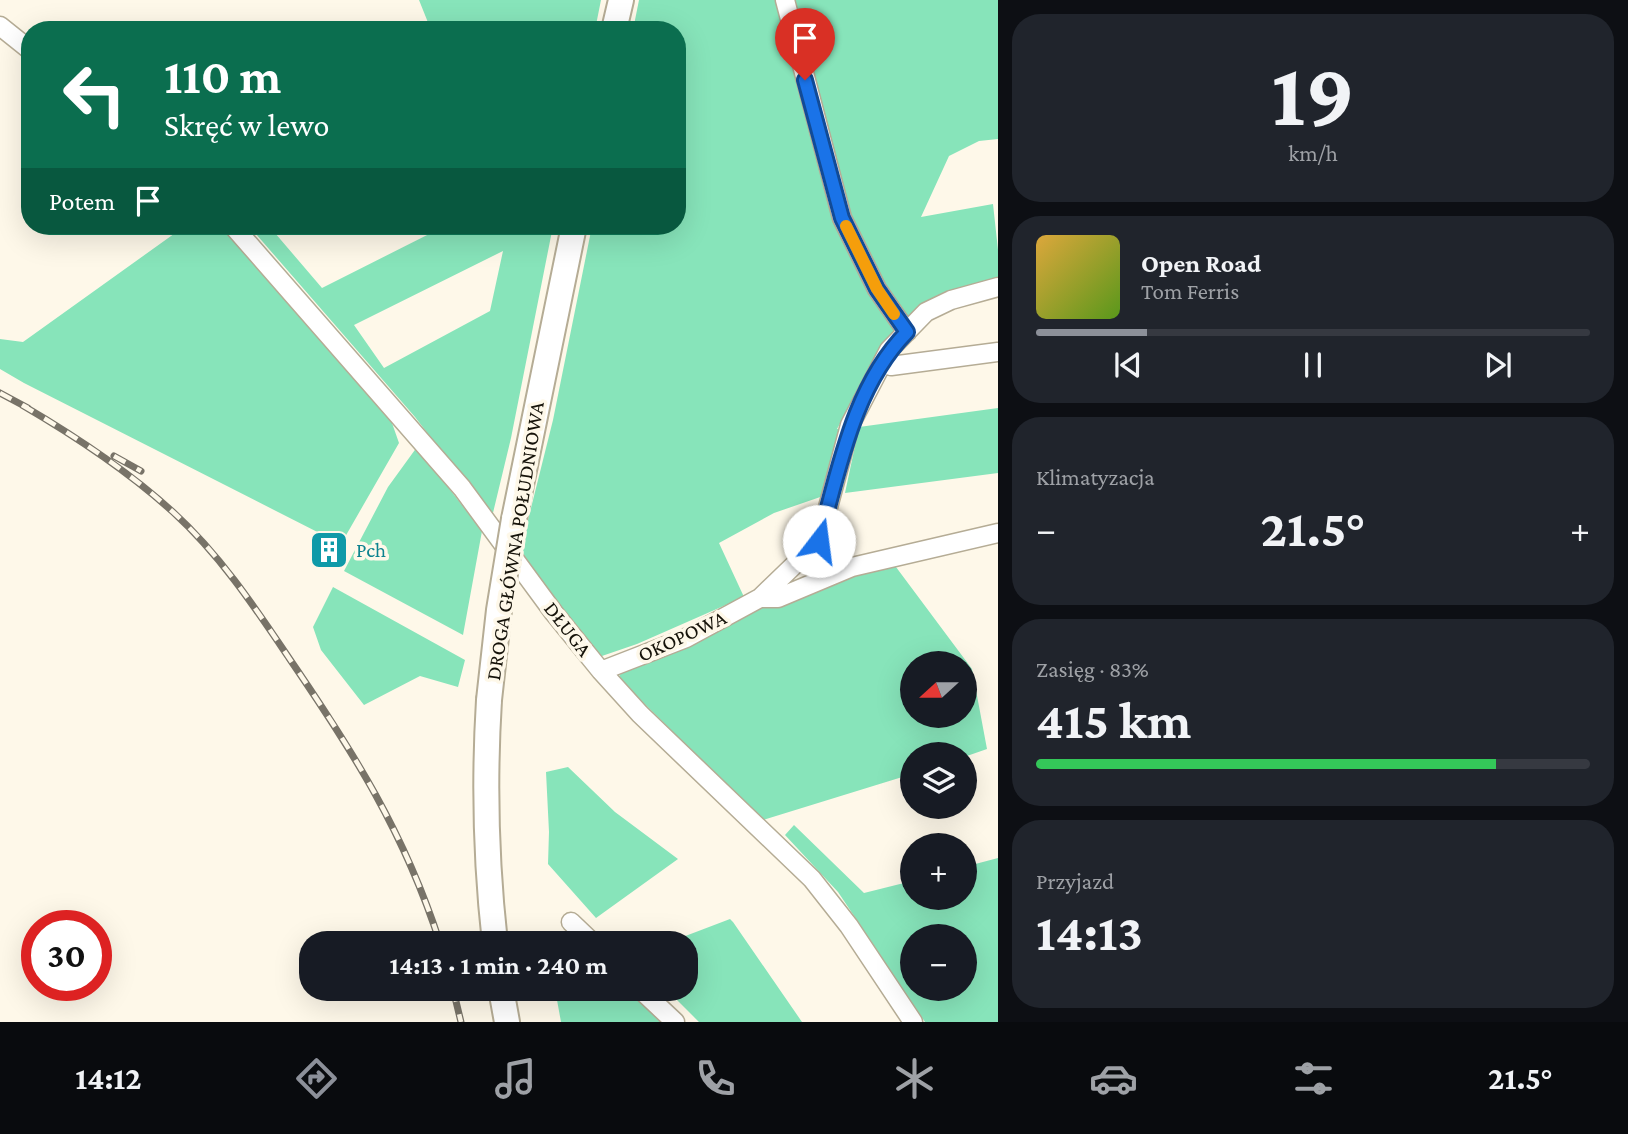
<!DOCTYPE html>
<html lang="pl">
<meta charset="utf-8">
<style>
body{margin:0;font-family:"Crimson Pro",serif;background:#20242c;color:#f1f3f6;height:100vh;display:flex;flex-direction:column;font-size:26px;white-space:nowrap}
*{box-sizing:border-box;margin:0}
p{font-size:23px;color:#9ea1a6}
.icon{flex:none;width:38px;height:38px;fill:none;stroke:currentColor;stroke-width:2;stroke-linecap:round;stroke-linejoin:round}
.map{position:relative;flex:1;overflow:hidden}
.details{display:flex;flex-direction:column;gap:14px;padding:14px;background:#0d0f14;width:630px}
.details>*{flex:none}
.banner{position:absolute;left:21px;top:21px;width:665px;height:214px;border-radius:28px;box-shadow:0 7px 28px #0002;background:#0b6e4f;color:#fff;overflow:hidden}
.needle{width:46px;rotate:249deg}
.controls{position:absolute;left:900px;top:651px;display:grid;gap:14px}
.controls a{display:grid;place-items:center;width:77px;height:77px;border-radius:50%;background:#171b24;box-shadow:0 7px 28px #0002;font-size:35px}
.speed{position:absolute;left:21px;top:910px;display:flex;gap:14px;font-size:35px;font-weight:700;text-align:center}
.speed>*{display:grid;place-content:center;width:91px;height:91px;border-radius:50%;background:#171b24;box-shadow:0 7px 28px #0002;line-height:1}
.speed .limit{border:10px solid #d22;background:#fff;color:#111}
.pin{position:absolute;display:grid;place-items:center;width:60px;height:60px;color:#fff;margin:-72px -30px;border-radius:50% 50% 50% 0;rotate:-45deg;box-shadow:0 0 7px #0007}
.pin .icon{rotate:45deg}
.me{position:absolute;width:77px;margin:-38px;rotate:15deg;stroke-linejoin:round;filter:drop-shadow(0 0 5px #0008)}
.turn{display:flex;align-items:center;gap:24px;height:147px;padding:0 28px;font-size:32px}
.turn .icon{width:91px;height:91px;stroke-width:2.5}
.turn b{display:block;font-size:49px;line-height:60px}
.then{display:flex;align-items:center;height:66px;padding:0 28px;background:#0003;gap:14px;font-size:26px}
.big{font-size:52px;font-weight:700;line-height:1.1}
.details .tile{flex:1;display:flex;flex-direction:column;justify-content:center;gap:10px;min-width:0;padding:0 24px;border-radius:28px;background:#20242c}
.details .dial{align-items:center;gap:0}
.dial b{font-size:91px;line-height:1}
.song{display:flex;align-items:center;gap:21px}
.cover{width:84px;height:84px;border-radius:10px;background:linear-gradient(135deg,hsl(40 70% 55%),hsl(90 70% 35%))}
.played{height:7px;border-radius:4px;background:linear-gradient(90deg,#8c9099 20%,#363941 20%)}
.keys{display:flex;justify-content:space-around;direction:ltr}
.heat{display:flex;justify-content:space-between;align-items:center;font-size:38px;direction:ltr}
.charge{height:10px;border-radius:5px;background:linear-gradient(90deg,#34c759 83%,#363941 0)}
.trip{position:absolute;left:299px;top:931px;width:399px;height:70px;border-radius:28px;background:#171b24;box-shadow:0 7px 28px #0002;font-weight:700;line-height:70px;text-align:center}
.menu{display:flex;height:112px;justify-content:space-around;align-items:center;background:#090b0e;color:#9ea1a6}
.menu .icon{width:49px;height:49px}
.menu .on{color:#8c9099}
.menu b{font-size:32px;color:#f1f3f6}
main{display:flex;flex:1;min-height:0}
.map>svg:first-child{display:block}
.green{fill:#87e4ba;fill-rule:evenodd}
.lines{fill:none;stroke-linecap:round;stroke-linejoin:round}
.minor-casing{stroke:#b5ac95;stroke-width:21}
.secondary-casing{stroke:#b5ac95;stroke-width:28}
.minor{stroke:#fff;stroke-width:18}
.secondary{stroke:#fff;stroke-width:24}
.rail-casing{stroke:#787368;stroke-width:7}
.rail{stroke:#fef8e9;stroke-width:4.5;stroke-dasharray:13;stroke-linecap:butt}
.secondary-bridge-casing{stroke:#b5ac95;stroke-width:28;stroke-linecap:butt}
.secondary-bridge{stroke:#fff;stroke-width:24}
.route-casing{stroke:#114b97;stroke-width:18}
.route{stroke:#1a73e8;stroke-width:12}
.slow{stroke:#f59e0b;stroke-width:12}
.labels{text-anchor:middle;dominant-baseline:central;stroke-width:7;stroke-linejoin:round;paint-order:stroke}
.street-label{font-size:21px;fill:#151209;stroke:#fef8e9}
.culture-label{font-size:21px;fill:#0d838f;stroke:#fef8e9;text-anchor:start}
</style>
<main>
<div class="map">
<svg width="998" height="1022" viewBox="0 0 998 1022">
<rect width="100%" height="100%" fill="#fef8e9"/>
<!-- green -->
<path class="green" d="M419 0H601L595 30H431Z
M639 0H777L833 219 866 287 896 330 883 346 837 429H842L829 494 774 513 719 543 744 597 637 644 599 657 520 552 553 420 592 226H677V30H633Z
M792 0H998V139L979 141 949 156 921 217 993 204 998 250V278L936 296 906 318C899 308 890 298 883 287 834 202 817 94 792 0Z
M185 226H223L365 384 392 423 399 443 341 544 24 383 0 369V339L23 342Z
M249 226H269L322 288 445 226H553L511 438 492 517 415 417ZM503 251 490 311 384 368 354 325Z
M998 408V473L845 493 859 427Z
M417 447 482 531 463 635 344 571 388 487Z
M893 563 972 669 987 749 964 757V754H912V774L763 820 618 678 623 670 761 603 850 573ZM912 663H964V716H912Z
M333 587 465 660 458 687 420 676 364 705 321 650 313 627Z
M568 767 615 812 678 859 596 918 548 864 549 832 546 772Z
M794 825 864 893 912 881V898H964V867L998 858V1022H925L838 892 785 835ZM912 936H964V989H912Z
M730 919 733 922 802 1022H699L666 989H686V943H667Z
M555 989H635L670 1022H561Z"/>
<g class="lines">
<defs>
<path id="minor" d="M785 0 842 218 877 289 907 332
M0 26 30 50
M233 226 462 488 554 613 601 671 640 714 812 879 849 926 913 1022
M883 363 891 366 998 352
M760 598H778L852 567 998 533
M601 671 686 638 760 598 819 541 850 425 889 350 926 312 951 300 998 287
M571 922 593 943
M640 989 675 1022"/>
<path id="secondary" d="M614 30 621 0
M514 519 574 226
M489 700C484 781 486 863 495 943
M501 989 507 1022"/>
</defs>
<!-- minor casing -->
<use href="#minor" class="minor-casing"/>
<!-- secondary casing -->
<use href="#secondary" class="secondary-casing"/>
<!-- minor -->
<use href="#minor" class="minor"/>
<!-- secondary -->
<use href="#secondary" class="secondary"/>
<defs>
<path id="rail" d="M0 393 28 408
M22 405C75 436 128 471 173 512 220 555 254 606 289 658 354 753 404 832 440 943
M114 456 141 471
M453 989 461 1022"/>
</defs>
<!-- rail casing -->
<use href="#rail" class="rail-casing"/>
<!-- rail -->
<use href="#rail" class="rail"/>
<defs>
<path id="secondary-bridge" d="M489 700 499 610 514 519"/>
</defs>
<!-- secondary-bridge casing -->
<use href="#secondary-bridge" class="secondary-bridge-casing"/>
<!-- secondary-bridge -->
<use href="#secondary-bridge" class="secondary-bridge"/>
</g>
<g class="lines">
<defs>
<path id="route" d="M805 80 842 218 877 289 907 332C853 387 839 470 819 541"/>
</defs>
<!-- route casing -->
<use href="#route" class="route-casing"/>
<!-- route -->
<use href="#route" class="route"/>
<!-- slow -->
<path class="slow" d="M846 226 877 289 894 314"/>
</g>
<!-- icons -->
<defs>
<symbol id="building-square" viewBox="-11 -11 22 22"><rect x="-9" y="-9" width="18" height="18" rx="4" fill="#0f9aa8" stroke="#fef8e9"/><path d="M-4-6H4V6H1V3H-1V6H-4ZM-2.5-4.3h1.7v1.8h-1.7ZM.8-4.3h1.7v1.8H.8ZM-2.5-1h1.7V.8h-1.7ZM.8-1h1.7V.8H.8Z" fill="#fff"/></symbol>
</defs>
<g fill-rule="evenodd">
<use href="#building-square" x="307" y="528" width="44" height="44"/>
</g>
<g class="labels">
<!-- street labels -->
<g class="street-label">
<text transform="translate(515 541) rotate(-81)">DROGA GŁÓWNA POŁUDNIOWA</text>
<text transform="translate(568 629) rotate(52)">DŁUGA</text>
<text transform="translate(682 636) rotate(-25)">OKOPOWA</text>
</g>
<!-- culture labels -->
<g class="culture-label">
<text x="356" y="550">Pch</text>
</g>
</g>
</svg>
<div class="controls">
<a><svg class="needle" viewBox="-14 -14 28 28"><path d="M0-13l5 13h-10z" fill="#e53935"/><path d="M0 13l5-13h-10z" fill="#9ea1a6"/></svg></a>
<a><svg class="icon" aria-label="layers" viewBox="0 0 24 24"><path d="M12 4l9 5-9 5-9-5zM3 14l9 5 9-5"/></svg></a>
<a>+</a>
<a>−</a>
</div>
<div class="speed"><div class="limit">30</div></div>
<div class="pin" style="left:805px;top:80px;background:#d93025"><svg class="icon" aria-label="arrive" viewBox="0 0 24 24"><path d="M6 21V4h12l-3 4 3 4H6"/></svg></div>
<svg class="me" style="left:819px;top:541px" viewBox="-20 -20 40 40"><circle r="19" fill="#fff"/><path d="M0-13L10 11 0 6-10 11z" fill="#1a73e8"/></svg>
<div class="trip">14:13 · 1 min · 240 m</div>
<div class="banner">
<div class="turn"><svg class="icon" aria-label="left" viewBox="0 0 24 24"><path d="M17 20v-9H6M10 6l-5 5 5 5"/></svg><div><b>110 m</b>Skręć w lewo</div></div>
<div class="then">Potem<svg class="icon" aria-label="arrive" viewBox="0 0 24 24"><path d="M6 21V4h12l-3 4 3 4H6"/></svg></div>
</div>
</div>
<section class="details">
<div class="tile dial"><b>19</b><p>km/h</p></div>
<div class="tile">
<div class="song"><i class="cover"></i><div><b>Open Road</b><p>Tom Ferris</p></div></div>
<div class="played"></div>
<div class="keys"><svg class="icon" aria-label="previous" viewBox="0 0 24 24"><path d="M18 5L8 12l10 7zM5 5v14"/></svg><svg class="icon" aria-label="pause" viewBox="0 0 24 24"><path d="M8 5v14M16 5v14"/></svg><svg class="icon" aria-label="next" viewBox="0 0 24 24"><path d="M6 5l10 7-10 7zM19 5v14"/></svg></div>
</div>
<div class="tile"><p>Klimatyzacja</p>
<div class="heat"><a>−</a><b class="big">21.5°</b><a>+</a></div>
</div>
<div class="tile"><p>Zasięg · 83%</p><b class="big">415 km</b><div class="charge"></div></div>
<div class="tile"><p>Przyjazd</p><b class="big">14:13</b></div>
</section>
</main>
<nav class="menu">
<b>14:12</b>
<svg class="icon on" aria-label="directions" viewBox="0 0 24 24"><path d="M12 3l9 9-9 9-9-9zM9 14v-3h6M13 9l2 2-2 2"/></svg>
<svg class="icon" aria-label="music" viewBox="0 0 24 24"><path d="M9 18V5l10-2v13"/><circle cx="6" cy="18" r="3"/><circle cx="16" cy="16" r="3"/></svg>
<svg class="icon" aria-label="phone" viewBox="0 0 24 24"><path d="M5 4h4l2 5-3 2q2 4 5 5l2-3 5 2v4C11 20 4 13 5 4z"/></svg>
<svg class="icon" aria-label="climate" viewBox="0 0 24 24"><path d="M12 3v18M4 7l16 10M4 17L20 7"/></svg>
<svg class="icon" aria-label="car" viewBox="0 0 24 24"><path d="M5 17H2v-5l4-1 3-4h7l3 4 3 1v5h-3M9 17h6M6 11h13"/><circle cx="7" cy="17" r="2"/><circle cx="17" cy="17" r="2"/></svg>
<svg class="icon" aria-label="filters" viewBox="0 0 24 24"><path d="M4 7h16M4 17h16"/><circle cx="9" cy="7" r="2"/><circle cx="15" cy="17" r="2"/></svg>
<b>21.5°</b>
</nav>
